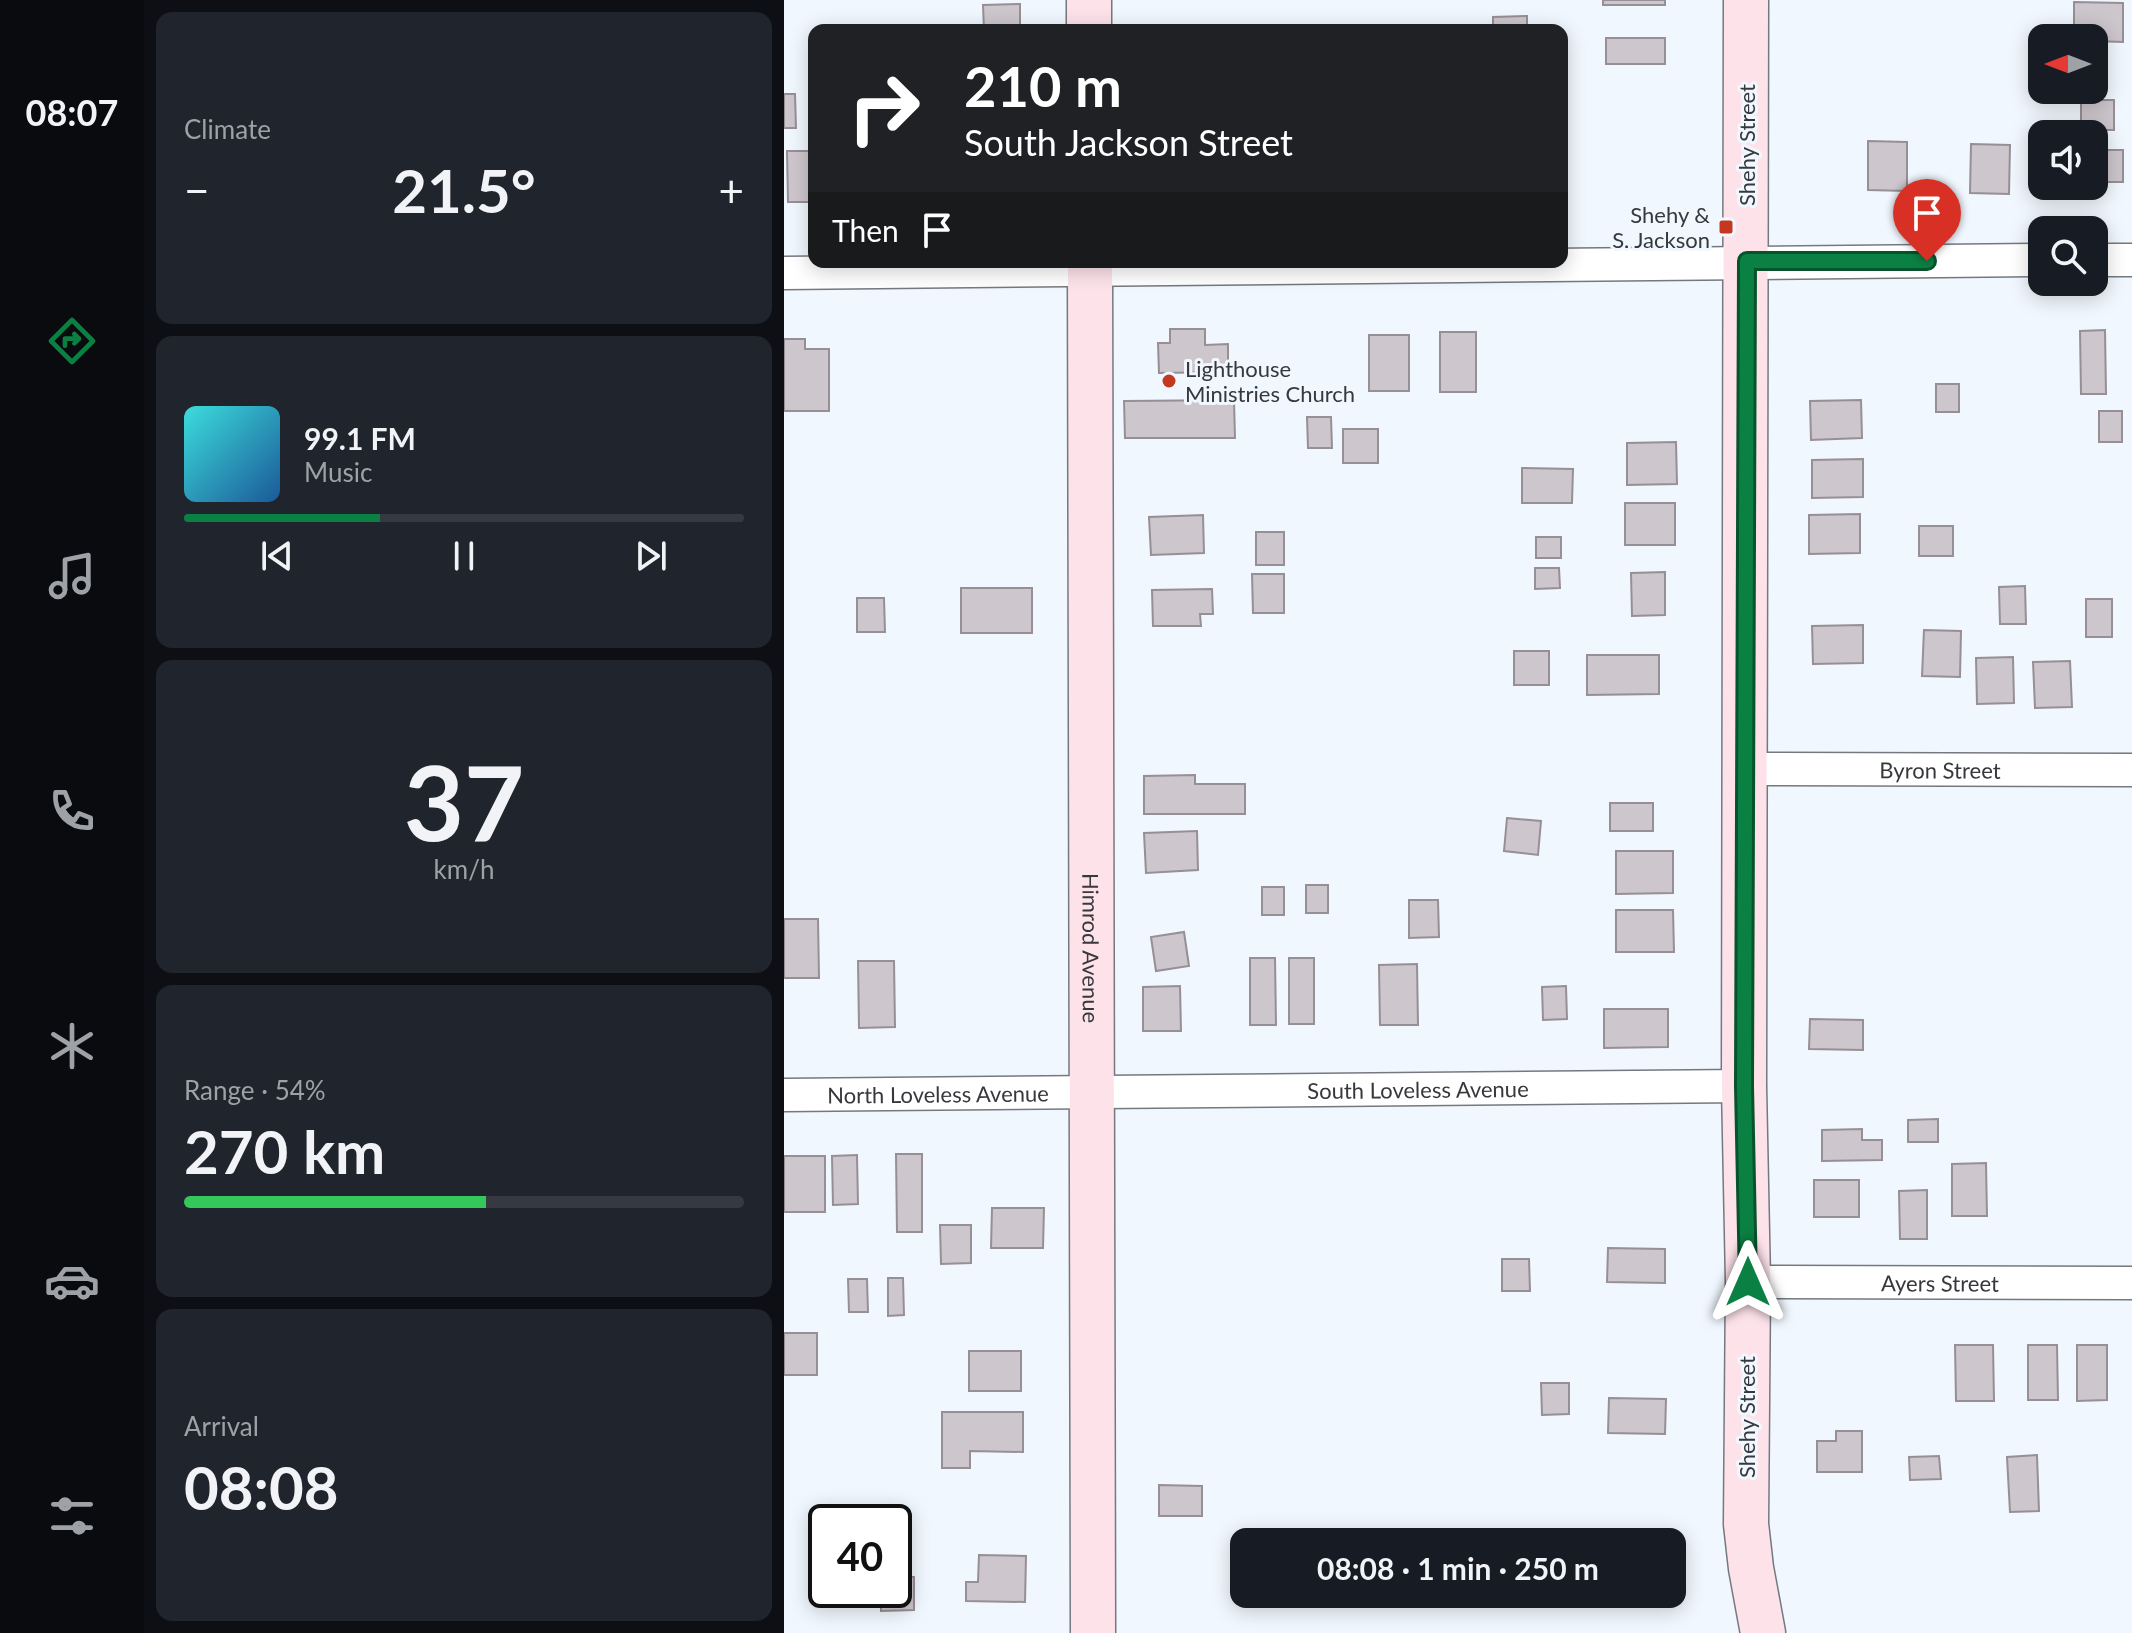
<!DOCTYPE html>
<meta charset="utf-8">
<style>
body{margin:0;font-family:Lato,sans-serif;background:#20242c;color:#f1f3f6;height:100vh;display:flex;flex-direction:column;font-size:30px;white-space:nowrap}
*{box-sizing:border-box;margin:0}
p{font-size:26px;color:#9ea1a6}
.icon{flex:none;width:44px;height:44px;fill:none;stroke:currentColor;stroke-width:2;stroke-linecap:round;stroke-linejoin:round}
.map{position:relative;flex:1;overflow:hidden}
.side{display:flex;flex-direction:column;gap:12px;padding:12px;background:#0d0f14;width:640px}
.side>*{flex:none}
.top-card{position:absolute;left:24px;top:24px;width:760px;height:244px;border-radius:16px;box-shadow:0 4px 20px #0003;background:#202124;color:#fff;overflow:hidden}
.needle{width:52px;rotate:270deg}
.fabs{position:absolute;left:1244px;top:24px;display:grid;gap:16px}
.fabs a{display:grid;place-items:center;width:80px;height:80px;border-radius:16px;background:#171b24;box-shadow:0 4px 20px #0003;font-size:40px}
.speed{position:absolute;left:24px;top:1504px;display:flex;gap:16px;font-size:40px;font-weight:700;text-align:center}
.speed>*{display:grid;place-content:center;width:104px;height:104px;border-radius:50%;background:#171b24;box-shadow:0 4px 20px #0003;line-height:1}
.speed .limit{border:4px solid #111;border-radius:12px;background:#fff;color:#111}
.pin{position:absolute;display:grid;place-items:center;width:68px;height:68px;color:#fff;margin:-82px -34px;border-radius:50% 50% 50% 0;rotate:-45deg;box-shadow:0 0 8px #0007}
.pin .icon{rotate:45deg}
.me{position:absolute;width:88px;margin:-44px;rotate:0deg;stroke-linejoin:round;filter:drop-shadow(0 0 6px #0008)}
.turn{display:flex;align-items:center;gap:28px;height:168px;padding:0 24px;font-size:36px}
.turn .icon{width:104px;height:104px;stroke-width:2.5}
.turn b{display:block;font-size:56px;line-height:68px}
.then{display:flex;align-items:center;height:76px;padding:0 24px;background:#0003;gap:16px;font-size:30px}
.big{font-size:60px;font-weight:700;line-height:1.1}
.side .tile{flex:1;display:flex;flex-direction:column;justify-content:center;gap:12px;min-width:0;padding:0 28px;border-radius:16px;background:#20242c}
.side .dial{align-items:center;gap:0}
.dial b{font-size:104px;line-height:1}
.song{display:flex;align-items:center;gap:24px}
.cover{width:96px;height:96px;border-radius:12px;background:linear-gradient(135deg,hsl(180 70% 55%),hsl(210 70% 35%))}
.played{height:8px;border-radius:4px;background:linear-gradient(90deg,#0b8043 35%,#363941 35%)}
.keys{display:flex;justify-content:space-around;direction:ltr}
.heat{display:flex;justify-content:space-between;align-items:center;font-size:44px;direction:ltr}
.charge{height:12px;border-radius:6px;background:linear-gradient(90deg,#34c759 54%,#363941 0)}
.trip{position:absolute;left:446px;top:1528px;width:456px;height:80px;border-radius:16px;background:#171b24;box-shadow:0 4px 20px #0003;font-weight:700;line-height:80px;text-align:center}
main{display:flex;flex:1;min-height:0}
.tab-bar{display:flex;flex-direction:column;width:144px;justify-content:space-around;align-items:center;background:#090b0e;color:#9ea1a6}
.tab-bar .icon{width:56px;height:56px}
.tab-bar .active{color:#0b8043}
.tab-bar b{font-size:36px;color:#f1f3f6}
.map>svg:first-child{display:block}
.building{fill:#cdc6cc;stroke:#968f95;stroke-width:2}
.lines{fill:none;stroke-linecap:round;stroke-linejoin:round}
.street-casing{stroke:#74797f;stroke-width:35}
.secondary-casing{stroke:#74797f;stroke-width:47}
.street{stroke:#fff;stroke-width:32}
.secondary{stroke:#fde2ea;stroke-width:44}
.route-casing{stroke:#07532c;stroke-width:20}
.route{stroke:#0b8043;stroke-width:14}
.poi-dot{fill:#c3381f;stroke:#f1f7fe;stroke-width:3}
.labels{text-anchor:middle;dominant-baseline:central;stroke-width:6;stroke-linejoin:round;paint-order:stroke}
.street-label{font-size:22px;fill:#36383b;stroke:#f1f7fe}
.poi-label{font-size:22px;fill:#36383b;stroke:#f1f7fe;text-anchor:end}
</style>
<main>
<nav class="tab-bar">
<b>08:07</b>
<svg class="icon active" aria-label="directions" viewBox="0 0 24 24"><path d="M12 3l9 9-9 9-9-9zM9 14v-3h6M13 9l2 2-2 2"/></svg>
<svg class="icon" aria-label="music" viewBox="0 0 24 24"><path d="M9 18V5l10-2v13"/><circle cx="6" cy="18" r="3"/><circle cx="16" cy="16" r="3"/></svg>
<svg class="icon" aria-label="phone" viewBox="0 0 24 24"><path d="M5 4h4l2 5-3 2q2 4 5 5l2-3 5 2v4C11 20 4 13 5 4z"/></svg>
<svg class="icon" aria-label="climate" viewBox="0 0 24 24"><path d="M12 3v18M4 7l16 10M4 17L20 7"/></svg>
<svg class="icon" aria-label="car" viewBox="0 0 24 24"><path d="M5 17H2v-5l4-1 3-4h7l3 4 3 1v5h-3M9 17h6M6 11h13"/><circle cx="7" cy="17" r="2"/><circle cx="17" cy="17" r="2"/></svg>
<svg class="icon" aria-label="filters" viewBox="0 0 24 24"><path d="M4 7h16M4 17h16"/><circle cx="9" cy="7" r="2"/><circle cx="15" cy="17" r="2"/></svg>
</nav>
<section class="side">
<div class="tile"><p>Climate</p>
<div class="heat"><a>−</a><b class="big">21.5°</b><a>+</a></div>
</div>
<div class="tile">
<div class="song"><i class="cover"></i><div><b>99.1 FM</b><p>Music</p></div></div>
<div class="played"></div>
<div class="keys"><svg class="icon" aria-label="previous" viewBox="0 0 24 24"><path d="M18 5L8 12l10 7zM5 5v14"/></svg><svg class="icon" aria-label="pause" viewBox="0 0 24 24"><path d="M8 5v14M16 5v14"/></svg><svg class="icon" aria-label="next" viewBox="0 0 24 24"><path d="M6 5l10 7-10 7zM19 5v14"/></svg></div>
</div>
<div class="tile dial"><b>37</b><p>km/h</p></div>
<div class="tile"><p>Range · 54%</p><b class="big">270 km</b><div class="charge"></div></div>
<div class="tile"><p>Arrival</p><b class="big">08:08</b></div>
</section>
<div class="map">
<svg width="1348" height="1633" viewBox="0 0 1348 1633">
<rect width="100%" height="100%" fill="#f1f7fe"/>
<!-- building -->
<path class="building" d="M819 0H881V5H819Z
M1290 2 1339 3V42L1310 41V38H1290Z
M236 4V30H200L199 5Z
M743 16V30H709V17Z
M822 38H881V64H822Z
M0 94H11L12 128H0Z
M1297 100H1330V130H1297Z
M1084 141 1123 142V191L1084 190Z
M1187 144 1226 145 1225 194 1186 193Z
M1310 150H1339V182H1310Z
M3 151H30V202H4Z
M1264 186H1301V193H1264Z
M386 329H421V345L444 344V372L375 373 374 343H386Z
M1321 330 1322 394H1297L1296 331Z
M656 332H692V392H656Z
M585 335H625V391H585Z
M0 339H21V349H45V411H0Z
M1152 384H1175V412H1152Z
M450 400 451 438H341L340 401Z
M1077 400 1078 438 1027 440 1026 401Z
M1315 411H1338V442H1315Z
M523 417H547L548 448H524Z
M559 429H594V463H559Z
M892 442 893 484 843 485V443Z
M1079 459V497L1028 498V460Z
M738 468 789 469 788 503H738Z
M841 503H891V545H841Z
M1076 514V553L1025 554V515Z
M419 515 420 553 367 555 365 517Z
M1135 526H1169V556H1135Z
M472 532H500V565H472Z
M752 537H777V558H752Z
M751 568H775L776 588 751 589Z
M881 572V615L848 616 847 573Z
M468 574H500V613H469Z
M1241 586 1242 624H1216L1215 587Z
M177 588H248V633H177Z
M428 589 429 614H416L417 626H369L368 590Z
M73 598H100L101 632H73Z
M1302 599H1328V637H1302Z
M1079 625V663L1029 664 1028 626Z
M1140 630 1177 631 1176 677 1138 676Z
M730 651H765V685H730Z
M803 655H875V694L803 695Z
M1229 657 1230 703 1193 704 1192 658Z
M1286 661 1288 707 1251 708 1249 662Z
M411 775V784H461V814H360V776Z
M826 803H869V831H826Z
M723 818 757 821 754 855 720 851Z
M413 831 414 870 362 873 360 833Z
M832 851H889V893L832 894Z
M522 885H544V913H522Z
M478 887H500V915H478Z
M625 900H654L655 937 625 938Z
M832 910H889L890 952H832Z
M0 919H34L35 978H0Z
M400 932 405 966 372 971 367 937Z
M466 958H491L492 1025H466Z
M505 958H530V1024H505Z
M74 961H110L111 1027 75 1028Z
M633 964 634 1025H596L595 965Z
M396 986 397 1031H359V987Z
M782 986 783 1019 759 1020 758 987Z
M820 1009H884V1047L820 1048Z
M1026 1019 1079 1020V1050L1025 1049Z
M1154 1119V1142H1124V1120Z
M1078 1129V1140H1098V1160L1038 1161V1130Z
M112 1154H138V1232H113Z
M73 1155 74 1204 49 1205 48 1156Z
M0 1156H41V1212H0Z
M1202 1163 1203 1216H1168V1164Z
M1030 1180H1075V1217H1030Z
M1143 1190V1239H1116L1115 1191Z
M208 1208H260L259 1248H207Z
M156 1225H187V1263L157 1264Z
M824 1248 881 1249V1283L823 1282Z
M718 1259H745L746 1291H718Z
M104 1278H119L120 1315 104 1316Z
M64 1279H83L84 1312H65Z
M0 1333H33V1375H0Z
M1171 1345H1209L1210 1401H1172Z
M1244 1345H1273L1274 1400H1244Z
M1293 1345H1323V1400L1293 1401Z
M185 1351H237V1391H185Z
M757 1383H785V1414L758 1415Z
M825 1398 882 1399 881 1434 824 1433Z
M158 1412H239V1452L186 1451V1468H158Z
M1052 1431H1078V1472H1033V1441H1052Z
M1253 1455 1255 1511 1226 1512 1223 1457Z
M1155 1456 1157 1479 1126 1480 1125 1457Z
M375 1485 418 1486V1516H375Z
M195 1555 242 1556 241 1602 182 1601V1582H194Z
M110 1577H130V1610L97 1611V1590H110Z"/>
<g class="lines">
<defs>
<g id="street">
<path d="M1310 260H1348"/>
<path d="M0 273C419 271 839 262 1258 260"/>
<path id="s1" d="M962 769 1348 770"/>
<path id="s2" d="M0 1095 960 1086"/>
<path id="s3" d="M964 1282 1348 1283"/>
</g>
<g id="secondary">
<path d="M305 0V30"/>
<path d="M962 0 960 1086 964 1282 962 1524 967 1568 979 1633"/>
<path id="s4" d="M306 262 309 1633"/>
</g>
</defs>
<!-- street casing -->
<use href="#street" class="street-casing"/>
<!-- secondary casing -->
<use href="#secondary" class="secondary-casing"/>
<!-- street -->
<use href="#street" class="street"/>
<!-- secondary -->
<use href="#secondary" class="secondary"/>
</g>
<g class="lines">
<defs>
<path id="route" d="M964 1282 960 1086 963 261H1143"/>
</defs>
<!-- route casing -->
<use href="#route" class="route-casing"/>
<!-- route -->
<use href="#route" class="route"/>
</g>
<!-- markers -->
<g class="poi-dot">
<rect x="934" y="219" width="16" height="16" rx="4"/>
<circle cx="385" cy="381" r="8"/>
</g>
<g class="labels">
<!-- street labels -->
<g class="street-label">
<text transform="translate(962 145) rotate(-90)">Shehy Street</text>
<text stroke="none"><textPath href="#s1" startOffset="194">Byron Street</textPath></text>
<text stroke="none"><textPath href="#s4" startOffset="686">Himrod Avenue</textPath></text>
<text stroke="none"><textPath href="#s2" startOffset="634">South Loveless Avenue</textPath></text>
<text stroke="none"><textPath href="#s2" startOffset="154">North Loveless Avenue</textPath></text>
<text stroke="none"><textPath href="#s3" startOffset="192">Ayers Street</textPath></text>
<text transform="translate(962 1417) rotate(-90)">Shehy Street</text>
</g>
<!-- poi labels -->
<g class="poi-label">
<text x="926" y="214">Shehy &amp;<tspan x="926" dy="25">S. Jackson</tspan></text>
<text x="401" y="368" text-anchor="start">Lighthouse<tspan x="401" dy="25">Ministries Church</tspan></text>
</g>
</g>
</svg>
<div class="fabs">
<a><svg class="needle" viewBox="-14 -14 28 28"><path d="M0-13l5 13h-10z" fill="#e53935"/><path d="M0 13l5-13h-10z" fill="#9ea1a6"/></svg></a>
<a><svg class="icon" aria-label="sound" viewBox="0 0 24 24"><path d="M4 9h4l5-4v14l-5-4H4zM17 9q2 3 0 6"/></svg></a>
<a><svg class="icon" aria-label="search" viewBox="0 0 24 24"><circle cx="10" cy="10" r="6"/><path d="M15 15l6 6"/></svg></a>
</div>
<div class="speed"><div class="limit">40</div></div>
<div class="pin" style="left:1143px;top:261px;background:#d93025"><svg class="icon" aria-label="arrive" viewBox="0 0 24 24"><path d="M6 21V4h12l-3 4 3 4H6"/></svg></div>
<svg class="me" style="left:964px;top:1282px" viewBox="-20 -20 40 40"><path d="M0-17L14 15 0 8-14 15z" fill="#0b8043" stroke="#fff" stroke-width="4"/></svg>
<div class="trip">08:08 · 1 min · 250 m</div>
<div class="top-card">
<div class="turn"><svg class="icon" aria-label="right" viewBox="0 0 24 24"><path d="M7 20v-9h11M14 6l5 5-5 5"/></svg><div><b>210 m</b>South Jackson Street</div></div>
<div class="then">Then<svg class="icon" aria-label="arrive" viewBox="0 0 24 24"><path d="M6 21V4h12l-3 4 3 4H6"/></svg></div>
</div>
</div>
</main>
